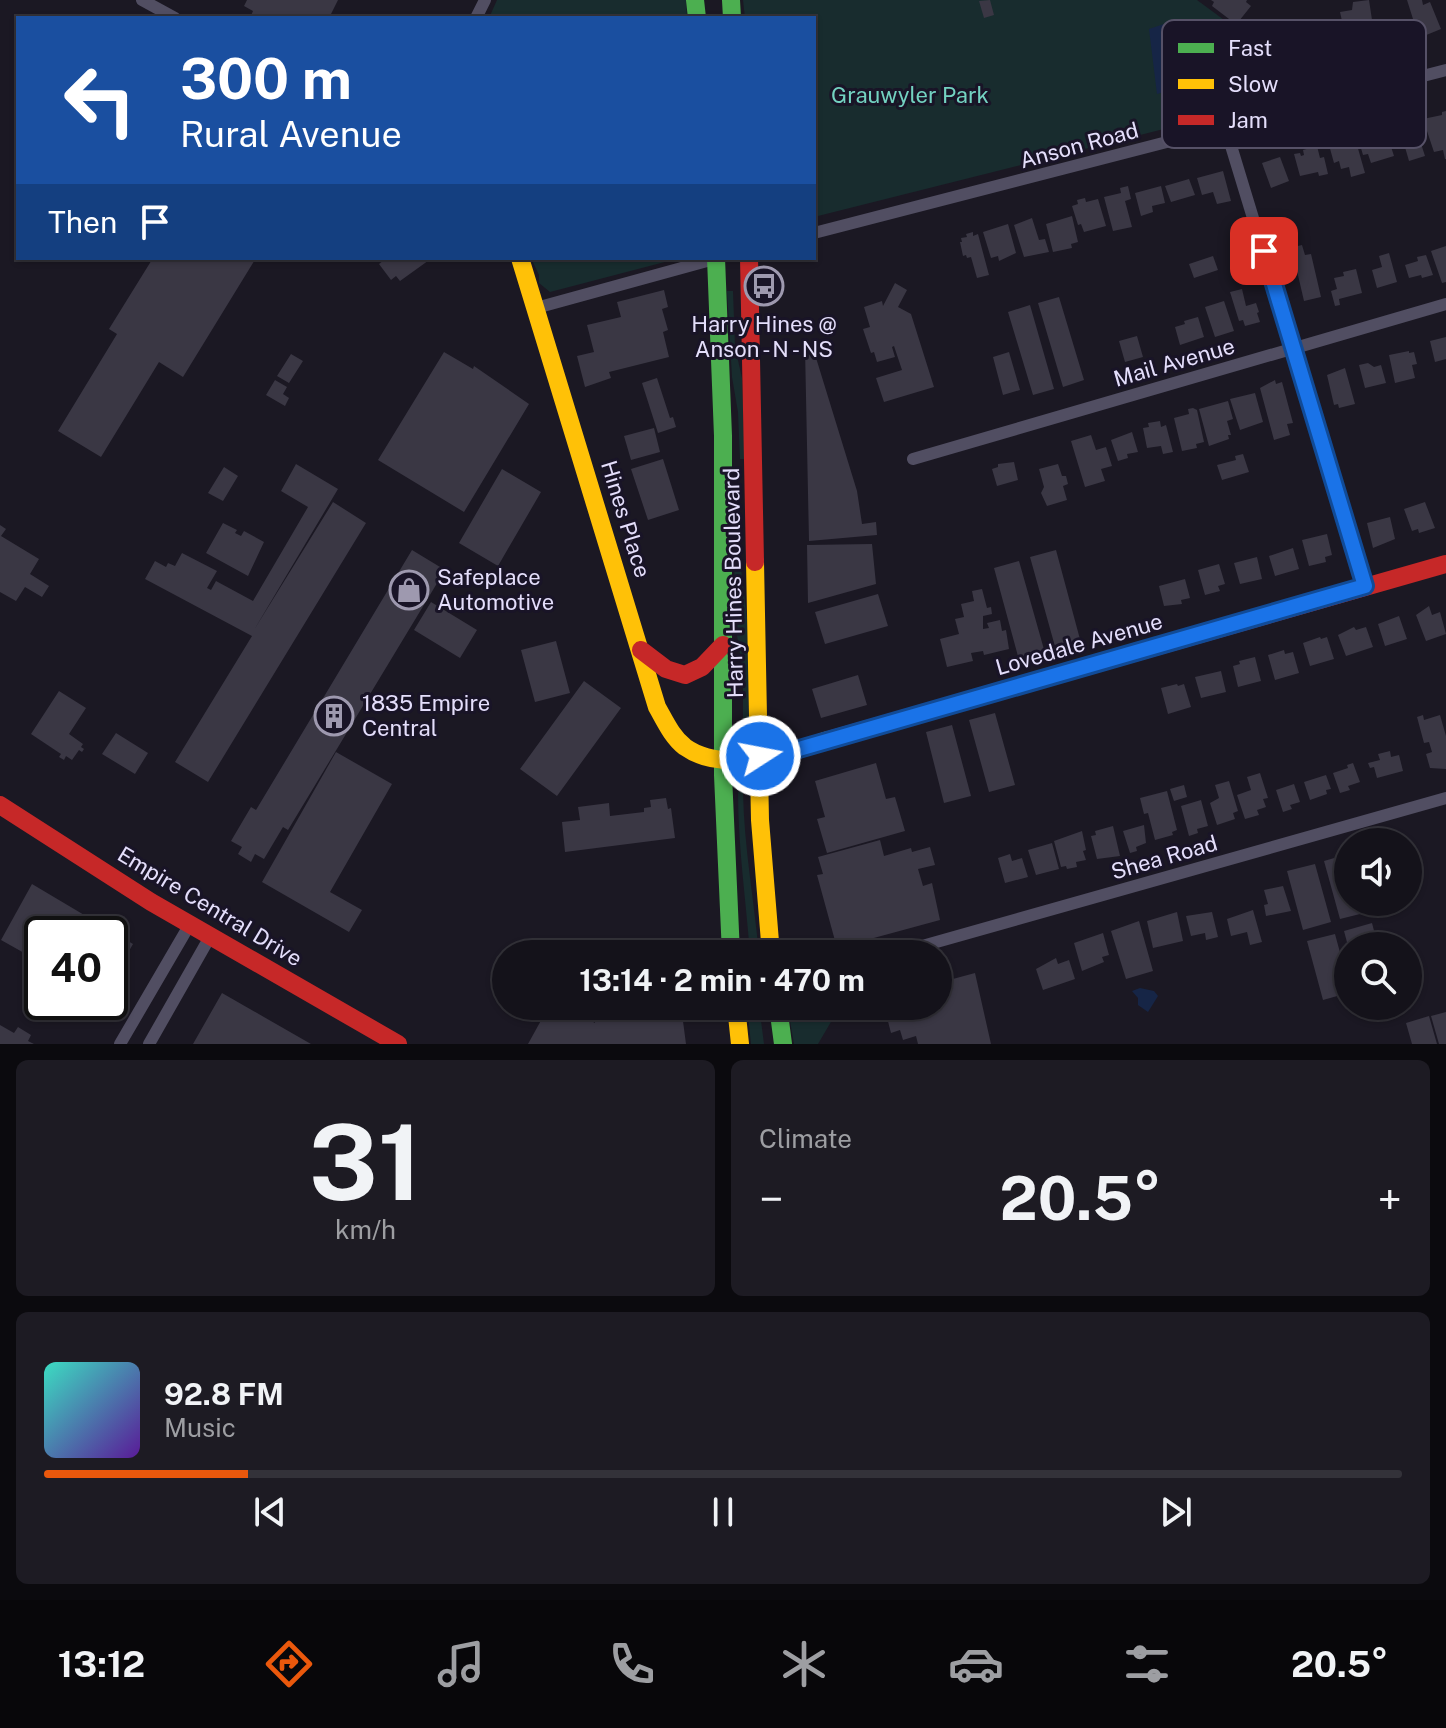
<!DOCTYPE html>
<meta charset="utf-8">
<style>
body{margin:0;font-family:"Public Sans",sans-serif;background:#1d1b23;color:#f1f3f6;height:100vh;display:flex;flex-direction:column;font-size:30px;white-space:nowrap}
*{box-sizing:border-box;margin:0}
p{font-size:26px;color:#9d9ea2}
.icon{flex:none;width:44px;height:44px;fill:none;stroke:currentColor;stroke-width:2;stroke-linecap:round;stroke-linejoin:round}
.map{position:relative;height:1044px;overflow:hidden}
.details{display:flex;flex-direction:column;gap:16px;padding:16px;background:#0b0a0e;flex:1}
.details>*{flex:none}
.hud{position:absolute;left:16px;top:16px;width:800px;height:244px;border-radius:0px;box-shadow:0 2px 6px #0004,0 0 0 2px #333239;background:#1a4fa0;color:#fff;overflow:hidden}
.tools{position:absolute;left:1334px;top:828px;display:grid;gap:16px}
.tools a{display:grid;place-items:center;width:88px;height:88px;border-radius:50%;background:#14121a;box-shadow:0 2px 6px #0004,0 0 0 2px #333239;font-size:40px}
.speed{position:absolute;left:24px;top:916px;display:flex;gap:16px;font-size:40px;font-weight:700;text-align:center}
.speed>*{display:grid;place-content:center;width:104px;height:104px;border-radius:50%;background:#14121a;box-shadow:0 2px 6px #0004,0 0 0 2px #333239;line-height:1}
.speed .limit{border:4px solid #111;border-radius:12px;background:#fff;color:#111}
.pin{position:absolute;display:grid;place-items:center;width:68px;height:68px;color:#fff;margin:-34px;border-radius:16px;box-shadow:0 4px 12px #0006}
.me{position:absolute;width:88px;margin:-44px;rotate:79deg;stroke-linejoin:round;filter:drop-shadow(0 0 6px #0008)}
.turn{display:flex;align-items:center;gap:28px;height:168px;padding:0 32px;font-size:36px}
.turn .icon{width:104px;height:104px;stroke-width:2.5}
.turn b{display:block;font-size:56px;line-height:68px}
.then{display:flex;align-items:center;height:76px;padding:0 32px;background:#0003;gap:16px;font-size:30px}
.big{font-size:60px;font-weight:700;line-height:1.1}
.details .widget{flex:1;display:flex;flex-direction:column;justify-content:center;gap:12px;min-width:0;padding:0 28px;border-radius:12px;background:#1d1b23}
.details .dial{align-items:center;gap:0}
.dial b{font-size:104px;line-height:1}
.song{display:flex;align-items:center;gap:24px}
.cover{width:96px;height:96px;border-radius:12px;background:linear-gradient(135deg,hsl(170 70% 55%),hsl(270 70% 35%))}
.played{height:8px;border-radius:4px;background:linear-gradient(90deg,#ea580c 15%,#333239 15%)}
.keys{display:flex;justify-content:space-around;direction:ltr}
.heat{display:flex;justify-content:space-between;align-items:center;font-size:44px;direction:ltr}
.details .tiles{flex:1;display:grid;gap:16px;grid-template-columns:1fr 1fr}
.widget:last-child{grid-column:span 2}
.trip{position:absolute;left:492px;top:940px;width:460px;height:80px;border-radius:40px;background:#14121a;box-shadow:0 2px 6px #0004,0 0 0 2px #333239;font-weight:700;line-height:80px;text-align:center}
.tabs{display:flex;height:128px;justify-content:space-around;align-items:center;background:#08070a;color:#9d9ea2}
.tabs .icon{width:56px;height:56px}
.tabs .current{color:#ea580c}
.tabs b{font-size:36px;color:#f1f3f6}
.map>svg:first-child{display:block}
.green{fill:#182c2e}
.water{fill:#162546}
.building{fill:#3a3744}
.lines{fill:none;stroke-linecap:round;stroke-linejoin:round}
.street{stroke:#514e62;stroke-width:12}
.fast{stroke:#4caf50;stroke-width:18}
.slow{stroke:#ffc107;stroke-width:18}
.jam{stroke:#c62828;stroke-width:18}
.route-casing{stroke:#114b97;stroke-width:20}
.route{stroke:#1a73e8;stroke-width:14}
.labels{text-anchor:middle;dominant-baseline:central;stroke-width:6;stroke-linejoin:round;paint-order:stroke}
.park-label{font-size:22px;fill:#73d2c1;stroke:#191427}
.street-label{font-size:22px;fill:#e4defb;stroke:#191427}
.poi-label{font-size:22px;fill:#e4defb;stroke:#191427;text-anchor:start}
.key{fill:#191427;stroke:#565167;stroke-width:2}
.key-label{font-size:22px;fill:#e4defb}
</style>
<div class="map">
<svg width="1446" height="1044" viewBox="0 0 1446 1044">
<rect width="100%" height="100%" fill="#1b1823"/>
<!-- green -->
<path class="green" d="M497 0H686L687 18H489Z
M743 0H1197L1319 90 814 217V18H745Z
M531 258H680L550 292 539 283V275Z
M727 291H733L735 347 742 378 745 459H740L738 412 732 377Z
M733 525H739L741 569 747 618 749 726H743V673L736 629Z
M738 792H743C744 846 754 900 759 954H750C746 900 738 847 738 792Z
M789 1006H857L835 1015 818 1044H794L790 1021 793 1016Z
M751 1009H757L760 1013 764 1044H751L748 1015Z"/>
<!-- water -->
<path class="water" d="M1170 22 1198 82 1157 94 1149 29Z
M1140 988 1154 991 1158 996 1148 1012 1138 1005V998L1132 991Z"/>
<!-- building -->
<path class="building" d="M247 0H338L329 18H250L253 11 244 6Z
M990 0 994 15 984 18 979 1Z
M1211 0H1247L1246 2 1251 6 1239 21 1236 19 1233 22 1212 6 1214 2Z
M1369 0 1374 33 1346 39 1340 12 1352 10 1353 2Z
M1407 0H1422L1423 5 1430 2 1441 29 1419 38Z
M1399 19 1402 28 1406 26 1409 35 1404 36 1406 43 1389 48 1381 24Z
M1197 95 1200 105 1164 115 1161 105Z
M1446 111V159H1445L1443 150 1434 152 1423 119 1442 115V112Z
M1406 121 1407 124 1414 122 1425 156 1409 161 1398 123Z
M1384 125 1394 156 1371 163 1368 154 1363 155 1358 138 1369 135 1367 130Z
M1350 137 1351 139 1355 138 1365 173 1351 177 1349 167 1341 169 1339 161 1334 163 1329 145Z
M1317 146 1320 158 1324 157 1328 174 1319 176 1318 172 1300 176 1294 154 1300 153 1301 156 1304 155 1303 150Z
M1280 157 1289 181 1271 188 1262 163Z
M1223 171 1231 201 1217 204 1213 192 1202 195 1197 178Z
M1189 179 1195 195 1171 202 1165 186Z
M1128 186 1131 199 1125 201 1132 227 1113 231 1104 197 1121 193 1120 188Z
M1161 186 1165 203 1152 206 1153 212 1141 216 1135 193Z
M1085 198 1086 202 1098 199 1106 226 1084 232 1081 224 1078 225 1072 206 1078 204 1077 200Z
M1072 216 1078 242 1071 244 1072 248 1053 252 1046 224Z
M1032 218 1039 240 1045 239 1049 252 1024 257 1014 225Z
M1008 224 1016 253 999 261 998 256 991 258 983 232Z
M973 232V236L978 234 989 275 977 278 971 257 967 258 966 255 963 256 960 242H962L961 238 967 237 966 234Z
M1302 245 1305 255 1311 254 1321 297 1304 301 1294 258 1287 259 1285 249Z
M1446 246V282L1442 283 1431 251Z
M1389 253 1397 282 1377 288 1372 270 1382 267 1379 256Z
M1426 255 1433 275 1422 278 1421 275 1409 278 1405 265 1418 261 1417 257Z
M1213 256 1218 270 1194 278 1189 264Z
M153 258H256L183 377 159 362 101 457 58 431 117 334 109 329Z
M382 258H432L400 281 396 276 391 280 379 264 384 260Z
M1356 269 1362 293 1339 299 1340 305 1335 306 1331 291 1337 289 1334 278 1344 276 1343 272Z
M895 283 907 290 898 307 911 314 934 387 884 402 876 378 902 370 894 346 892 347 895 357 877 362 874 352 871 353 863 329 870 327 864 307 882 301 883 306Z
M1242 289 1246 306 1256 303 1259 312 1257 313 1260 322 1245 326 1243 320 1239 321 1230 292Z
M664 290 668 307 662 309 668 330 663 332 669 357 609 372 611 378 585 387 577 356 594 352 587 325 621 317 617 302Z
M1059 297 1084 380 1063 387 1038 303Z
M1224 301 1234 331 1215 337 1205 307Z
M1030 305 1054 389 1033 395 1008 312Z
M1198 317 1204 337 1180 345 1175 327 1185 324 1184 321Z
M1137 336 1143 357 1125 362 1119 341Z
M1446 337V359L1435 362 1430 341Z
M805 348H813L857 491 862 524 876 522 877 535 809 541Z
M1409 351V353L1414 352 1417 364 1412 365 1415 378 1395 383 1389 355Z
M444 352 473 369 474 366 529 404 464 512 378 460Z
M1009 352 1020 390 1003 395 993 357Z
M291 354 303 361 289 383 277 376Z
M1368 363 1374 367 1381 365 1386 383 1365 388 1359 365Z
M1345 368 1355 404 1339 408 1338 404 1334 405 1327 375Z
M657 378 670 418 673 417 676 427 658 433 642 383Z
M275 380 287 387 283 394 289 398 285 406 266 395Z
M1275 380 1276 384 1282 382 1293 423 1287 424 1290 435 1274 440 1260 388Z
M1255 393 1263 422 1240 430 1230 399Z
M1228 401 1233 419 1227 421 1231 435H1228L1229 439 1209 446 1199 409Z
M1193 408 1197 410 1204 442 1196 444 1197 448 1182 451 1174 418 1189 414 1188 409Z
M1160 421 1161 427 1166 425 1173 452 1163 454 1161 446 1147 448 1143 428 1149 427 1148 423Z
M654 428 660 452 631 460 624 436Z
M1132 432 1138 452 1127 454 1128 458 1118 461 1111 440Z
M1091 435 1096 450 1106 447 1112 466 1101 469 1105 481 1085 487 1071 441Z
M1243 454 1249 472 1222 480 1217 465 1236 460 1235 456Z
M663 459 679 510 648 520 631 469Z
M1014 462 1018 480 997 486 992 469 998 467V464Z
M296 464 338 489 254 630 333 502 366 523 208 782 175 762 252 636 145 579 155 561 166 567 168 563 175 566 182 553 217 571 207 588 211 590 216 581 253 601 308 507 281 491Z
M1058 464 1062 476H1066L1068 484 1063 486 1067 500 1047 506 1041 493 1044 487 1039 469Z
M224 467 238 476 223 501 208 493Z
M502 469 541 492 498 566 459 543Z
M1425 502 1435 528 1419 533 1418 529 1412 531 1404 509Z
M1390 517 1395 539 1373 548 1367 523Z
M223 523 237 530 235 533 241 536 244 531 264 542 248 576 206 553Z
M0 525 6 529 1 536 39 559 30 574 49 586 42 597 25 587 16 601 0 592Z
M1327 534 1332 555 1325 557 1326 562 1309 566 1302 540Z
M872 544 876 584 808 603 807 545Z
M1293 548 1299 569 1275 576 1269 556Z
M412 550 445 570 288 830 283 827 264 859 255 854 251 862 238 854 242 847 231 841 251 807 256 810Z
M1056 550 1081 643 1056 650 1030 557Z
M1257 557 1262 579 1240 584 1234 563Z
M1019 561 1045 653 1019 660 994 568Z
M1219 564 1225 584 1218 586 1220 591 1205 595 1198 570Z
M1185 579 1190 598 1181 600 1182 604 1164 606 1159 586Z
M982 589 987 608 991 607 992 614 983 616V629L989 628 987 623 1000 620 1002 631 1006 630 1009 649 984 655 983 651 971 653 973 661 947 667 940 639 959 634 955 619 964 617 961 604 974 601 972 591Z
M878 594 888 626 825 644 815 612Z
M431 602 477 630 460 658 414 630Z
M1429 606 1432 615 1440 612 1446 634 1426 641 1416 615Z
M1399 616 1407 639 1385 646 1378 624Z
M1354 627 1356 630 1366 627 1373 647 1346 656 1338 635Z
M1320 637 1321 639 1327 637 1334 659 1310 666 1303 643Z
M556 641 570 693 535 702 521 650Z
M1284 650 1285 654 1293 652 1299 673 1275 680 1268 655Z
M1255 657 1261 681 1238 687 1233 666 1240 664 1239 661Z
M1221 671 1226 692 1201 698 1195 677Z
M858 675 867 705 821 718 812 689Z
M584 681 621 708 557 796 520 769Z
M1177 684 1178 686 1184 684 1191 707 1168 714 1161 688Z
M59 691 86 708 69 734 83 744 81 747 84 749 82 752 79 750 72 760 66 756 64 760 59 757 61 754 31 734Z
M995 713 1015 785 989 792 969 720Z
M1423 715 1424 720 1440 715 1446 736V769L1430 768 1426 754 1432 752 1429 742 1424 743 1417 717Z
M952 725 971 796 944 803 926 732Z
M116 733 148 753 135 774 102 754Z
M1390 751 1391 757 1399 755 1403 771 1377 778 1374 767 1370 768 1368 763 1380 760 1378 754Z
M336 752 392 784 330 892 362 910 349 932 262 882Z
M876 763 886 799 895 797 905 831 827 853 817 819 825 817 815 781Z
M1353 763 1360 782 1348 786 1350 790 1340 793 1333 773 1348 768 1347 765Z
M1260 773 1268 798 1263 799 1266 807 1257 810 1259 815 1245 819 1237 795 1251 790 1247 777Z
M1326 775 1331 789 1326 790 1327 794 1310 800 1304 782Z
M1229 781 1238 811 1233 813 1235 819 1217 825 1210 803 1219 798 1215 785Z
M1294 784 1300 802 1290 805 1292 809 1283 812 1276 790Z
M1184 785 1187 797 1174 801 1170 789Z
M1167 791 1177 830 1172 832 1173 835 1155 840 1148 813 1144 814 1140 798Z
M666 798 668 809 671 808 675 838 565 852 562 822 580 820 578 807 609 803 610 816 644 812V808L651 807 650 800Z
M1201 800 1208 826 1197 829 1198 833 1189 836 1181 806Z
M1144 825 1146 843 1136 847 1137 851 1130 853 1123 831Z
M1113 826 1120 856 1097 859 1091 836 1096 835 1095 831Z
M1082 831 1086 850 1083 851 1086 860 1076 862 1077 867 1067 869 1066 866 1061 867 1054 841Z
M880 840 884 856 911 848 912 852 930 847 935 865 918 869 923 886 932 883 940 920 837 948 817 875 823 874 818 857Z
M1052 843 1059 869 1036 875 1028 850Z
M1010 854 1012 861 1022 858 1028 877 1005 883 998 858Z
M1348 854V902H1366L1368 912 1340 919 1324 861Z
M1315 864 1331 922 1303 930 1287 871Z
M32 884 133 944 110 984V934H42V963L1 940Z
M1283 886 1291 911 1266 916 1264 905 1268 904 1264 890Z
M1253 910 1262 942 1250 945 1247 932 1231 936 1227 919Z
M1177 912 1183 941 1153 948 1147 921Z
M1212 912 1218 937 1206 940 1205 933 1191 936 1186 916Z
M1139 921 1153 971 1126 979 1111 931Z
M1372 923 1378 946H1348L1344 931Z
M1103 933 1109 955 1102 957 1104 962 1082 971 1074 943Z
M1335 934 1348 982V993L1323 1000 1307 941Z
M1056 958 1058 964 1069 960 1075 979 1043 990 1036 969Z
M975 973 991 1044H918L916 1036 903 1040 900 1030 891 1033 884 1006H938V983Z
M222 993 311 1044H193Z
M549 1006H565L595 1023 593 1006H681L686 1044H528Z
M1446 1012V1044H1439L1431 1016Z
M1429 1016 1437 1044H1412L1406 1023Z
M0 1025 14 1033 18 1027 31 1035 28 1041 34 1044H0Z"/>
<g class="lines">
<!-- street -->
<path class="street" d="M142 0 175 18
M476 18 485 0
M1302 38 1321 59 1336 100
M1225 126 1365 586
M814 233 1446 70
M536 308 718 258
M913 459 1446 304
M894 954 1446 798
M120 1044 190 924
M149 1044 211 935"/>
<!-- fast -->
<path class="fast" d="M695 0 697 18
M731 0 732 18
M716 258 723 436V775L731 954
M778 1006 783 1044"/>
<!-- slow -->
<path class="slow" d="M520 258 657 707C665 721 672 737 685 747 724 775 788 752 829 740
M755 562 760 820 771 954
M736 1006 740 1044"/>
<!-- jam -->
<path class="jam" d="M749 258 755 562
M641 650 666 669 685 675 702 667 723 645
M829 740 1446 564
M0 805 151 902 398 1044"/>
</g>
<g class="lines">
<defs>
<path id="route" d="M760 756 799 749 1365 586 1264 251"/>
</defs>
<!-- route casing -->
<use href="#route" class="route-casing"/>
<!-- route -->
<use href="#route" class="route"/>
</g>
<!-- icons -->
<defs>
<symbol id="bus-ring" viewBox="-11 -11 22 22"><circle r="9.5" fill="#191427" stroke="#9e99af" stroke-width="1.5"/><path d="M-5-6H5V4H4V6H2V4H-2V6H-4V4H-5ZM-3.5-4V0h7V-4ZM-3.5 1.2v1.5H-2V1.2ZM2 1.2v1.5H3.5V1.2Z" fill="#9e99af"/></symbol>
<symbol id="shop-ring" viewBox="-11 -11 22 22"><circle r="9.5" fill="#191427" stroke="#9e99af" stroke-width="1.5"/><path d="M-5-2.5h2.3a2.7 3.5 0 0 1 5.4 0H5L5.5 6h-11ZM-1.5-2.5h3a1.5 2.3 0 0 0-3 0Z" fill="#9e99af"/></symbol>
<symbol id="building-ring" viewBox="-11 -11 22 22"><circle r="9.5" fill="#191427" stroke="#9e99af" stroke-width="1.5"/><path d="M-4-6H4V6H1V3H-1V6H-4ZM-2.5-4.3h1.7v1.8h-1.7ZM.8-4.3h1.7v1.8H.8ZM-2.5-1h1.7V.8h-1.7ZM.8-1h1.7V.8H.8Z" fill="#9e99af"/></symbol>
</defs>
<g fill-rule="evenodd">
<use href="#bus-ring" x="742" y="264" width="44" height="44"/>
<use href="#shop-ring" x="387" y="568" width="44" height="44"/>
<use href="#building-ring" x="312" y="694" width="44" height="44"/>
</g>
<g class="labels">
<!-- park labels -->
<g class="park-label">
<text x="910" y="95">Grauwyler Park</text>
</g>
<!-- street labels -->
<g class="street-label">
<text transform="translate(1079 145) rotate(-15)">Anson Road</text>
<text transform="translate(1174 362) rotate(-16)">Mail Avenue</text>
<text transform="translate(626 519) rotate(73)">Hines Place</text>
<text transform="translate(733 583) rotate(-91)">Harry Hines Boulevard</text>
<text transform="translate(1079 644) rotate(-16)">Lovedale Avenue</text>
<text transform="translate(1164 857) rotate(-16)">Shea Road</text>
<text transform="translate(210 906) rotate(31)">Empire Central Drive</text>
</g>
<!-- poi labels -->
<g class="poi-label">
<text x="764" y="324" text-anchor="middle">Harry Hines @<tspan x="764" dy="25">Anson - N - NS</tspan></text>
<text x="437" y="577">Safeplace<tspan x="437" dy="25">Automotive</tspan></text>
<text x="362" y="703">1835 Empire<tspan x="362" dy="25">Central</tspan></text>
</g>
</g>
<!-- legend -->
<rect x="1162" y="20" width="264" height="128" rx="12" class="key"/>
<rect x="1178" y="43" width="36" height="10" fill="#4caf50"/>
<rect x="1178" y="79" width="36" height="10" fill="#ffc107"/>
<rect x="1178" y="115" width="36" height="10" fill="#c62828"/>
<g class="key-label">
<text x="1228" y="56">Fast</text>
<text x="1228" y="92">Slow</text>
<text x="1228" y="128">Jam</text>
</g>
</svg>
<div class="tools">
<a><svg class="icon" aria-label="sound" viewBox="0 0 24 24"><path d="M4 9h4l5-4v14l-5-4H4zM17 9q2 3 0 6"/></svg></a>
<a><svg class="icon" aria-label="search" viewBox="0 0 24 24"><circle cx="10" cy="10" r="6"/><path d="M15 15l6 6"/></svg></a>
</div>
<div class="speed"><div class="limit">40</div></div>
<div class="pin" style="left:1264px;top:251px;background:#d93025"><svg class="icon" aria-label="arrive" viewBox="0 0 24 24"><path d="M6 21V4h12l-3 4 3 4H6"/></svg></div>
<svg class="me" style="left:760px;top:756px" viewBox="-20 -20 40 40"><circle r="17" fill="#1a73e8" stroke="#fff" stroke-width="3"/><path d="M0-11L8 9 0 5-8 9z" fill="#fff"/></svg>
<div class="trip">13:14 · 2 min · 470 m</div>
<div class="hud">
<div class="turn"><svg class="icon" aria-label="left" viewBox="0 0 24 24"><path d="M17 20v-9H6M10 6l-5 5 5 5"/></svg><div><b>300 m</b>Rural Avenue</div></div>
<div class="then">Then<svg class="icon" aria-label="arrive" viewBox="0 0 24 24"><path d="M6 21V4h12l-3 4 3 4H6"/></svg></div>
</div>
</div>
<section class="details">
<div class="tiles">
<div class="widget dial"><b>31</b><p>km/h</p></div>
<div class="widget"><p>Climate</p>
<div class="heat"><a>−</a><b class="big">20.5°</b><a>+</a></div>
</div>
<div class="widget">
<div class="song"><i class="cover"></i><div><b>92.8 FM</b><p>Music</p></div></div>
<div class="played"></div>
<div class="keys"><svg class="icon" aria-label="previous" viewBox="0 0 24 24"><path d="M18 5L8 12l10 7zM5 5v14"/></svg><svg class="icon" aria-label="pause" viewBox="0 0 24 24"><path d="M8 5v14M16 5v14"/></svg><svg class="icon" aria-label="next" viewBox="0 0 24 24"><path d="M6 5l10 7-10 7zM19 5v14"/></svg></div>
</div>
</div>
</section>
<nav class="tabs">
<b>13:12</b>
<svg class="icon current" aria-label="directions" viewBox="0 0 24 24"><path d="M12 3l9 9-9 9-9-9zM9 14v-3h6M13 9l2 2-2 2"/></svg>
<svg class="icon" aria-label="music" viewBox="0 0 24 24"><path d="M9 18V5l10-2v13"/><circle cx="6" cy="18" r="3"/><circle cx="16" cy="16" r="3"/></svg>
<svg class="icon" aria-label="phone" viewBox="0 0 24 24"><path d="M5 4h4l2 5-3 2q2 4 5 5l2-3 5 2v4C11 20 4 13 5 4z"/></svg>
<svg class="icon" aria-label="climate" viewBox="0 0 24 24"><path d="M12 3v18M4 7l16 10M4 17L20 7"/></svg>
<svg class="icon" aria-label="car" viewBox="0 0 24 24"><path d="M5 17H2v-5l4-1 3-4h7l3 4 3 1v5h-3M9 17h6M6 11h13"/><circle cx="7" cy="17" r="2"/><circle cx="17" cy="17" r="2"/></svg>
<svg class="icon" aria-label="filters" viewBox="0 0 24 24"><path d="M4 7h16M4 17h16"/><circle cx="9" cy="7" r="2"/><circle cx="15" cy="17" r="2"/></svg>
<b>20.5°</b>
</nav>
